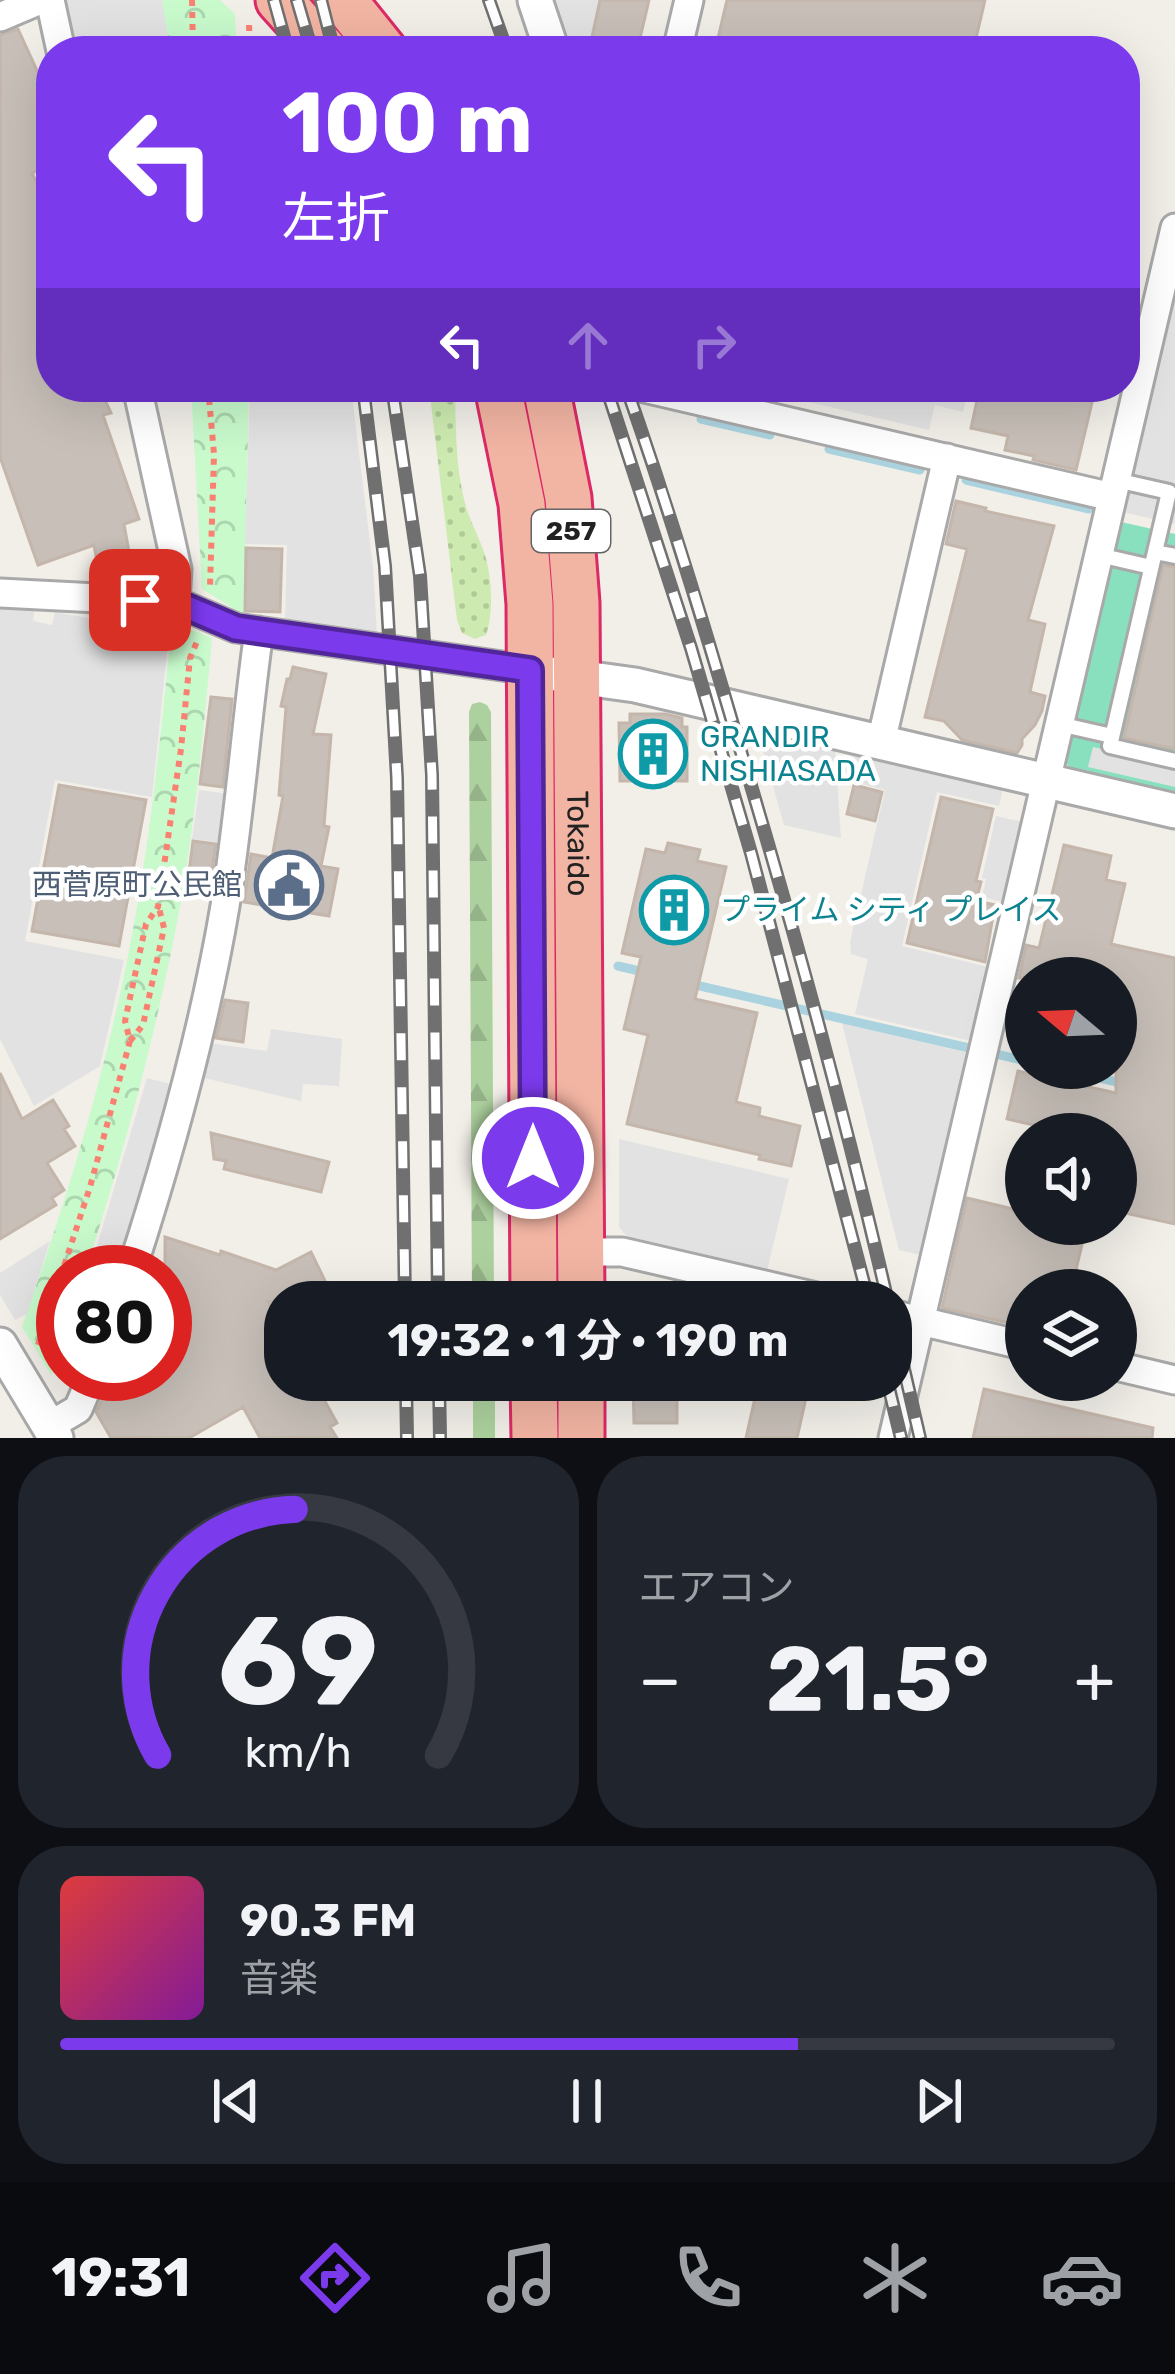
<!DOCTYPE html>
<html lang="ja">
<meta charset="utf-8">
<style>
body{margin:0;font-family:Rubik,"Noto Sans JP",sans-serif;background:#20242c;color:#f1f3f6;height:100vh;display:flex;flex-direction:column;font-size:45px;white-space:nowrap}
*{box-sizing:border-box;margin:0}
p{font-size:39px;color:#9ea1a6}
.icon{flex:none;width:66px;height:66px;fill:none;stroke:currentColor;stroke-width:2;stroke-linecap:round;stroke-linejoin:round}
.map{position:relative;height:1438px;overflow:hidden}
.details{display:flex;flex-direction:column;gap:18px;padding:18px;background:#0d0f14;flex:1}
.details>*{flex:none}
.guide{position:absolute;left:36px;top:36px;width:1104px;height:366px;border-radius:48px;box-shadow:0 12px 48px #0002;background:#7c3aed;color:#fff;overflow:hidden}
.needle{width:78px;rotate:289deg}
.buttons{position:absolute;left:1005px;top:957px;display:grid;gap:24px}
.buttons a{display:grid;place-items:center;width:132px;height:132px;border-radius:50%;background:#171b24;box-shadow:0 12px 48px #0002;font-size:60px}
.speed{position:absolute;left:36px;top:1245px;display:flex;gap:24px;font-size:60px;font-weight:700;text-align:center}
.speed>*{display:grid;place-content:center;width:156px;height:156px;border-radius:50%;background:#171b24;box-shadow:0 12px 48px #0002;line-height:1}
.speed .limit{border:18px solid #d22;background:#fff;color:#111}
.pin{position:absolute;display:grid;place-items:center;width:102px;height:102px;color:#fff;margin:-51px;border-radius:24px;box-shadow:0 6px 18px #0006}
.me{position:absolute;width:132px;margin:-66px;rotate:0deg;stroke-linejoin:round;filter:drop-shadow(0 0 9px #0008)}
.turn{display:flex;align-items:center;gap:42px;height:252px;padding:0 48px;font-size:54px}
.turn .icon{width:156px;height:156px;stroke-width:2.5}
.turn b{display:block;font-size:84px;line-height:102px}
.lanes{display:flex;align-items:center;height:114px;padding:0 48px;background:#0003;justify-content:center;gap:60px;direction:ltr}
.lanes .off{opacity:.35}
.big{font-size:90px;font-weight:700;line-height:1.1}
.details .card{flex:1;display:flex;flex-direction:column;justify-content:center;gap:18px;min-width:0;padding:0 42px;border-radius:48px;background:#20242c}
.details .dial{align-items:center;gap:0}
.dial svg{height:312px;overflow:visible;fill:none;stroke:#363941;stroke-width:7;stroke-linecap:round;text-anchor:middle}
.dial text{fill:#f1f3f6;stroke:none}
.song{display:flex;align-items:center;gap:36px}
.cover{width:144px;height:144px;border-radius:18px;background:linear-gradient(135deg,hsl(0 70% 55%),hsl(290 70% 35%))}
.played{height:12px;border-radius:6px;background:linear-gradient(90deg,#7c3aed 70%,#363941 70%)}
.keys{display:flex;justify-content:space-around;direction:ltr}
.heat{display:flex;justify-content:space-between;align-items:center;font-size:66px;direction:ltr}
.details .tiles{flex:1;display:grid;gap:18px;grid-template-columns:1fr 1fr}
.card:last-child{grid-column:span 2}
.trip{position:absolute;left:264px;top:1281px;width:648px;height:120px;border-radius:48px;background:#171b24;box-shadow:0 12px 48px #0002;font-weight:700;line-height:120px;text-align:center}
.menu{display:flex;height:192px;justify-content:space-around;align-items:center;background:#090b0e;color:#9ea1a6}
.menu .icon{width:84px;height:84px}
.menu .on{color:#7c3aed}
.menu b{font-size:54px;color:#f1f3f6}
.map>svg:first-child{display:block}
.grass{fill:url(#grass-dots)}
.forest{fill:url(#forest-firs)}
.park{fill:url(#park-crowns)}
.pitch{fill:#88e0be}
.parking{fill:#e2e2e2}
.lines{fill:none;stroke-linecap:round;stroke-linejoin:round}
.stream{stroke:#aad3df;stroke-width:9}
.building{fill:#c7bfb8;stroke:#c4b6ab;stroke-width:3}
.service-casing{stroke:#a9a9a9;stroke-width:20}
.minor-casing{stroke:#a9a9a9;stroke-width:33}
.tertiary-casing{stroke:#a9a9a9;stroke-width:39}
.trunk-casing{stroke:#dc2a67;stroke-width:51}
.path{stroke:#fa8072;stroke-width:6;stroke-dasharray:6 6;stroke-linecap:butt}
.service{stroke:#fff;stroke-width:14}
.minor{stroke:#fff;stroke-width:27}
.tertiary{stroke:#fff;stroke-width:33}
.trunk{stroke:#f2b4a3;stroke-width:45}
.rail-casing{stroke:#707070;stroke-width:14}
.rail{stroke:#fff;stroke-width:9;stroke-dasharray:27;stroke-linecap:butt}
.route-casing{stroke:#51269a;stroke-width:30}
.route{stroke:#7c3aed;stroke-width:21}
.labels{text-anchor:middle;dominant-baseline:central;stroke-width:9;stroke-linejoin:round;paint-order:stroke}
.shield{fill:#fff;stroke:#646464;stroke-width:3}
.shield-label{font-size:27px;font-weight:bold;fill:#222}
.culture-label{font-size:30px;fill:#0d838f;stroke:#fff;text-anchor:start}
.street-label{font-size:30px;fill:#222;stroke:#fff}
.service-label{font-size:30px;fill:#4e5e75;stroke:#fff;text-anchor:end}
</style>
<div class="map">
<svg width="1175" height="1438" viewBox="0 0 1175 1438">
<defs>
<pattern id="grass-dots" width="8" height="8" patternUnits="userSpaceOnUse" patternTransform="scale(3)"><rect width="8" height="8" fill="#cdebb0"/><path d="M2 2h.1M6 6h.1" fill="none" stroke="#b0c997" stroke-width="1.8" stroke-linecap="round"/></pattern>
<pattern id="forest-firs" width="22" height="20" patternUnits="userSpaceOnUse" patternTransform="scale(3)"><rect width="22" height="20" fill="#add19e"/><path d="M5 1l3.5 6h-7zM16 11l3.5 6h-7z" fill="#95b388"/></pattern>
<pattern id="park-crowns" width="20" height="18" patternUnits="userSpaceOnUse" patternTransform="scale(3)"><rect width="20" height="18" fill="#c8facc"/><path d="M2 6a3 3 0 1 1 6 0M12 15a3 3 0 1 1 6 0" fill="none" stroke="#acd6af"/></pattern>
</defs>
<rect width="100%" height="100%" fill="#f2efe9"/>
<!-- grass -->
<path class="grass" d="M429 387H455C456 425 455 462 464 499 468 518 478 534 484 552 492 575 494 613 486 635L475 639 462 633 457 620Z"/>
<!-- forest -->
<path class="forest" d="M480 702 487 705 491 712 494 1302H472L469 712 472 704Z
M473 1380H495V1438H473Z"/>
<!-- park -->
<path class="park" d="M162 0H220L235 14 237 51H170Z
M191 387H249L244 615 202 589Z
M172 621 212 638C204 726 196 814 181 901 158 1027 125 1150 85 1272H63V1337L51 1375 22 1327C63 1209 101 1089 126 966 149 852 161 737 172 621Z"/>
<!-- pitch -->
<path class="pitch" d="M1121 522 1175 534V794L1070 769 1065 761Z"/>
<!-- parking -->
<path class="parking" d="M64 0H162L170 51H76Z
M549 0H600L590 40 561 34Z
M1175 290V524L1123 512Z
M250 387H351L373 567 377 634 285 620 287 545 245 544Z
M742 387H969L963 412 935 405 929 430 775 394 772 403 740 396Z
M0 605 35 606 33 621 52 625 55 612 169 633 152 797 55 780 25 941 124 960 100 1066 34 1106 0 1039Z
M757 730 835 748 841 838 784 825Z
M1093 747 1175 766V787L1088 767Z
M849 752 1003 788 999 806 937 792 902 946 988 967 971 1041 855 1014 868 959 851 954 850 942 885 790 843 779Z
M199 790 229 794 223 843 192 839Z
M996 816 1022 822 1003 902 982 897 986 879 982 878Z
M842 1023 968 1053 921 1255 899 1250Z
M271 1029 342 1039 339 1086 303 1084 301 1101 200 1077 209 1043 267 1051Z
M147 1078 174 1085 119 1272H89Z
M619 1139 789 1179 767 1271 629 1239 619 1227Z
M50 1241 27 1314 15 1320 0 1295V1273Z"/>
<g class="lines">
<!-- stream -->
<path class="stream" d="M701 419 770 435
M829 449 920 470
M966 480 1089 509
M618 966 648 973
M687 983 969 1048
M996 1054 1026 1061
M1055 1068 1126 1084"/>
</g>
<!-- building -->
<path class="building" d="M600 0H649L637 51H589Z
M727 0H985L973 51H715Z
M18 29 51 101V165L32 173 51 214V387H99L111 413 103 415 139 519 124 524 129 552 96 556 94 545 38 565 0 457V35Z
M980 387H1066L1094 394 1076 470 1033 460 1034 456 1005 450 1008 436 971 428Z
M956 501 986 508 985 511 1054 526 1028 620 1045 624 1030 692 1045 696 1042 711 1035 725 1022 739V745L1017 753 962 740 944 721 925 717 967 549 946 544Z
M246 548 282 549 280 612 245 611Z
M1163 565 1175 567V749L1124 738Z
M293 667 326 674 313 734 331 735 324 826 329 827 321 866 338 869 329 916 244 902 251 854 272 858 283 796 279 795 286 707 281 706 287 679H290Z
M211 697 232 699 223 787 200 784Z
M630 714H665L682 718V727H687V781H620L619 723H630Z
M59 785 146 800 119 946 32 931Z
M854 785 882 792 875 821 847 814Z
M941 797 993 809 976 881 981 882 976 901 995 905 985 962 907 943Z
M193 841 216 844 210 883 188 880Z
M668 843 700 850 697 861 726 867 695 999 757 1013 736 1102 760 1108 759 1116 800 1126 791 1166 759 1159 760 1155 627 1124 648 1035 624 1029 641 957 622 953 646 849 665 853Z
M1064 845 1111 856 1106 880 1125 884 1111 944 1175 958V1224L1116 1211V1134H1072L1007 1119 1018 1071 1116 1093V978H1019L1026 945 1039 948Z
M225 1000 248 1003 243 1042 216 1038Z
M0 1073 22 1119 53 1100 69 1126 64 1129 75 1146 47 1163 64 1190 52 1198 56 1205 0 1239Z
M211 1133 329 1162 321 1192 224 1169 226 1161 214 1159Z
M967 1198 1026 1212V1224H1087L1071 1290H1026V1309L1022 1326 942 1308Z
M165 1237 220 1255 221 1251 276 1270 311 1252 329 1289 303 1302H268L285 1333V1380H313L337 1423 330 1427 337 1438H260L243 1407 189 1438H111L96 1412 103 1397 142 1374H165Z
M633 1380H677V1423H634Z
M759 1380H810L797 1438H746Z
M984 1389 1153 1428 1152 1438H973Z"/>
<g class="lines">
<defs>
<path id="service" d="M1116 480 1169 492 1155 552
M1099 555 1151 567
M1175 556 1155 552 1110 746 1175 761
M1059 724 1112 736"/>
<path id="minor" d="M50 0 61 51
M0 17 40 0
M677 51 689 0
M137 387 177 569 175 602
M640 387 1112 497
M0 593 175 602 236 628 530 670
M881 742 947 458
M580 1252H622L838 1302
M131 1272C170 1152 204 1030 225 906 240 814 246 723 259 631
M891 1314 1026 1346
M1116 1366 1175 1380
M49 1426 78 1409 93 1374
M893 1438 1175 228"/>
<path id="tertiary" d="M535 0 552 51
M556 674 635 685 1175 811
M0 1345 56 1438"/>
<g id="trunk">
<path d="M279 0 325 51"/>
<path d="M343 0 384 51"/>
<path d="M498 387 522 504 530 604 534 1302"/>
<path id="s1" d="M546 387 568 498 576 603 581 1302"/>
<path d="M534 1380 535 1438"/>
<path d="M581 1380V1438"/>
</g>
</defs>
<!-- service casing -->
<use href="#service" class="service-casing"/>
<!-- minor casing -->
<use href="#minor" class="minor-casing"/>
<!-- tertiary casing -->
<use href="#tertiary" class="tertiary-casing"/>
<!-- trunk casing -->
<use href="#trunk" class="trunk-casing"/>
<!-- path -->
<path class="path" d="M192 0 193 51
M249 25 250 51
M208 387 214 454 210 587
M130 1041 143 1025 164 928 159 908
M38 1345 90 1187 130 1041 125 1021 146 924 158 907 181 749 190 658 198 639"/>
<!-- service -->
<use href="#service" class="service"/>
<!-- minor -->
<use href="#minor" class="minor"/>
<!-- tertiary -->
<use href="#tertiary" class="tertiary"/>
<!-- trunk -->
<use href="#trunk" class="trunk"/>
<defs>
<path id="rail" d="M274 0 288 51
M297 0 312 51
M321 0 334 51
M489 0 507 51
M363 387 385 566 397 778 405 1302
M392 387 420 576 432 775 438 1302
M606 387 691 648 751 853 869 1302
M626 387C668 505 704 625 739 745 794 929 845 1115 888 1302
M891 1313 920 1438
M406 1380 407 1438
M439 1380 440 1438
M887 1380 901 1438"/>
</defs>
<!-- rail casing -->
<use href="#rail" class="rail-casing"/>
<!-- rail -->
<use href="#rail" class="rail"/>
</g>
<g class="lines">
<defs>
<path id="route" d="M140 600 175 602 236 628 530 670 533 1158"/>
</defs>
<!-- route casing -->
<use href="#route" class="route-casing"/>
<!-- route -->
<use href="#route" class="route"/>
</g>
<!-- icons -->
<defs>
<symbol id="building-ring" viewBox="-11 -11 22 22"><circle r="9.5" fill="#fff" stroke="#0f9aa8" stroke-width="1.5"/><path d="M-4-6H4V6H1V3H-1V6H-4ZM-2.5-4.3h1.7v1.8h-1.7ZM.8-4.3h1.7v1.8H.8ZM-2.5-1h1.7V.8h-1.7ZM.8-1h1.7V.8H.8Z" fill="#0f9aa8"/></symbol>
<symbol id="civic-ring" viewBox="-11 -11 22 22"><circle r="9.5" fill="#fff" stroke="#5c6f8a" stroke-width="1.5"/><path d="M-.6-6.5H3V-4.5H.6V-3L4-1V1h2V6H-6V1h2V-1L-.6-3ZM-1.2 2.5V6h2.4V2.5Z" fill="#5c6f8a"/></symbol>
</defs>
<g fill-rule="evenodd">
<use href="#building-ring" x="615" y="716" width="76" height="76"/>
<use href="#civic-ring" x="251" y="847" width="76" height="76"/>
<use href="#building-ring" x="636" y="872" width="76" height="76"/>
</g>
<g class="labels">
<!-- shield labels -->
<rect class="shield" x="532" y="510" width="78" height="42" rx="9"/>
<g class="shield-label">
<text x="571" y="531">257</text>
</g>
<!-- culture labels -->
<g class="culture-label">
<text x="700" y="737">GRANDIR<tspan x="700" dy="34">NISHIASADA</tspan></text>
<text x="720" y="910">プライム シティ プレイス</text>
</g>
<!-- street labels -->
<g class="street-label">
<text stroke="none"><textPath href="#s1" startOffset="459">Tokaido</textPath></text>
</g>
<!-- service labels -->
<g class="service-label">
<text x="242" y="885">西菅原町公民館</text>
</g>
</g>
</svg>
<div class="buttons">
<a><svg class="needle" viewBox="-14 -14 28 28"><path d="M0-13l5 13h-10z" fill="#e53935"/><path d="M0 13l5-13h-10z" fill="#9ea1a6"/></svg></a>
<a><svg class="icon" aria-label="sound" viewBox="0 0 24 24"><path d="M4 9h4l5-4v14l-5-4H4zM17 9q2 3 0 6"/></svg></a>
<a><svg class="icon" aria-label="layers" viewBox="0 0 24 24"><path d="M12 4l9 5-9 5-9-5zM3 14l9 5 9-5"/></svg></a>
</div>
<div class="speed"><div class="limit">80</div></div>
<div class="pin" style="left:140px;top:600px;background:#d93025"><svg class="icon" aria-label="arrive" viewBox="0 0 24 24"><path d="M6 21V4h12l-3 4 3 4H6"/></svg></div>
<svg class="me" style="left:533px;top:1158px" viewBox="-20 -20 40 40"><circle r="17" fill="#7c3aed" stroke="#fff" stroke-width="3"/><path d="M0-11L8 9 0 5-8 9z" fill="#fff"/></svg>
<div class="trip">19:32 · 1 分 · 190 m</div>
<div class="guide">
<div class="turn"><svg class="icon" aria-label="left" viewBox="0 0 24 24"><path d="M17 20v-9H6M10 6l-5 5 5 5"/></svg><div><b>100 m</b>左折</div></div>
<div class="lanes"><svg class="icon" aria-label="left" viewBox="0 0 24 24"><path d="M17 20v-9H6M10 6l-5 5 5 5"/></svg><svg class="icon off" aria-label="ahead" viewBox="0 0 24 24"><path d="M12 20V5M6 11l6-6 6 6"/></svg><svg class="icon off" aria-label="right" viewBox="0 0 24 24"><path d="M7 20v-9h11M14 6l5 5-5 5"/></svg></div>
</div>
</div>
<section class="details">
<div class="tiles">
<div class="card dial"><svg viewBox="0 0 100 80">
<path d="M14 69A42 42 0 1 1 86 69"/>
<path d="M14 69A42 42 0 0 1 49 6" stroke="#7c3aed"/>
<text x="50" y="56" font-size="32" font-weight="700">69</text>
<text x="50" y="72" font-size="11">km/h</text>
</svg></div>
<div class="card"><p>エアコン</p>
<div class="heat"><a>−</a><b class="big">21.5°</b><a>+</a></div>
</div>
<div class="card">
<div class="song"><i class="cover"></i><div><b>90.3 FM</b><p>音楽</p></div></div>
<div class="played"></div>
<div class="keys"><svg class="icon" aria-label="previous" viewBox="0 0 24 24"><path d="M18 5L8 12l10 7zM5 5v14"/></svg><svg class="icon" aria-label="pause" viewBox="0 0 24 24"><path d="M8 5v14M16 5v14"/></svg><svg class="icon" aria-label="next" viewBox="0 0 24 24"><path d="M6 5l10 7-10 7zM19 5v14"/></svg></div>
</div>
</div>
</section>
<nav class="menu">
<b>19:31</b>
<svg class="icon on" aria-label="directions" viewBox="0 0 24 24"><path d="M12 3l9 9-9 9-9-9zM9 14v-3h6M13 9l2 2-2 2"/></svg>
<svg class="icon" aria-label="music" viewBox="0 0 24 24"><path d="M9 18V5l10-2v13"/><circle cx="6" cy="18" r="3"/><circle cx="16" cy="16" r="3"/></svg>
<svg class="icon" aria-label="phone" viewBox="0 0 24 24"><path d="M5 4h4l2 5-3 2q2 4 5 5l2-3 5 2v4C11 20 4 13 5 4z"/></svg>
<svg class="icon" aria-label="climate" viewBox="0 0 24 24"><path d="M12 3v18M4 7l16 10M4 17L20 7"/></svg>
<svg class="icon" aria-label="car" viewBox="0 0 24 24"><path d="M5 17H2v-5l4-1 3-4h7l3 4 3 1v5h-3M9 17h6M6 11h13"/><circle cx="7" cy="17" r="2"/><circle cx="17" cy="17" r="2"/></svg>
</nav>
